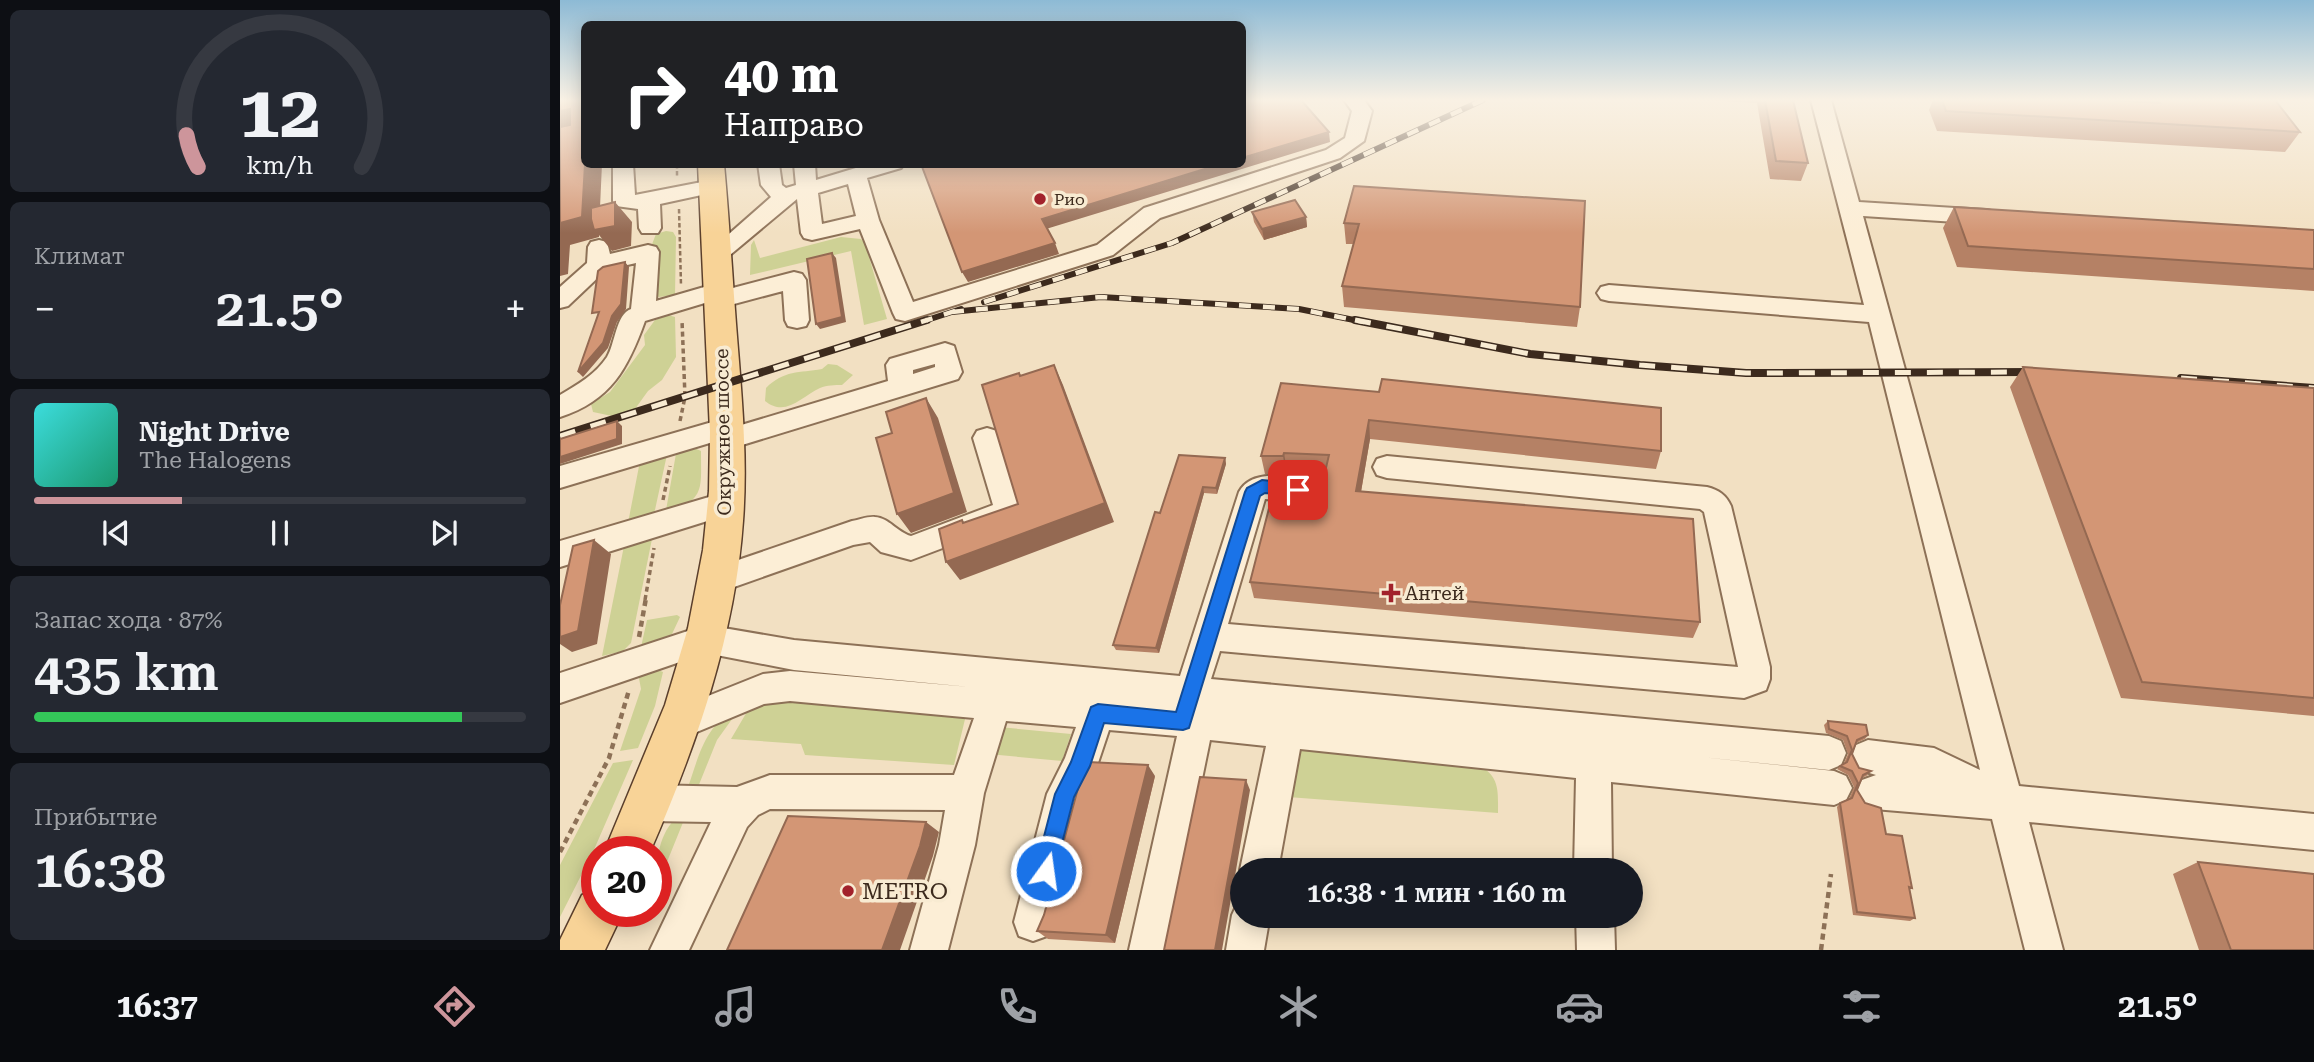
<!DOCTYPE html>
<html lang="ru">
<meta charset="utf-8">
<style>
body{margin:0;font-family:"Roboto Serif",serif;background:#242831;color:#f1f3f6;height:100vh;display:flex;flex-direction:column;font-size:26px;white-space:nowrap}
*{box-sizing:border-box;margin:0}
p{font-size:23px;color:#9ea1a6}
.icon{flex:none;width:38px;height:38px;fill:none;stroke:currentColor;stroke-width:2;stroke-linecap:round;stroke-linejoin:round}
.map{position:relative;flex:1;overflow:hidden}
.drawer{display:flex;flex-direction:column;gap:10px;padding:10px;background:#0d0f14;width:560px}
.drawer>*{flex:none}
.hud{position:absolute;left:21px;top:21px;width:665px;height:147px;border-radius:10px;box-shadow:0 4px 18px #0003;background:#202124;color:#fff;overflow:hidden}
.speed{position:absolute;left:21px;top:836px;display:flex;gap:14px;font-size:35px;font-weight:700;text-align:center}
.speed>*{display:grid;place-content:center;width:91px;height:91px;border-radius:50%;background:#171b24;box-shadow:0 4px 18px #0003;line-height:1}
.speed .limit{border:10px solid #d22;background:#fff;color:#111}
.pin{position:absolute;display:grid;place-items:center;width:60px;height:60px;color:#fff;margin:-30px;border-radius:14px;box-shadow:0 4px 10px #0006}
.me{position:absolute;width:77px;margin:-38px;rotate:14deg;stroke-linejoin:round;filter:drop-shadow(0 0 5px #0008)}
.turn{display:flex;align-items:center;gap:24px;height:147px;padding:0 28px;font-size:32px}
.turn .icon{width:91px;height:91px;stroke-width:2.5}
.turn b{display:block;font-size:49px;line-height:60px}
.big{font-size:52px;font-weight:600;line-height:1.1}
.drawer .card{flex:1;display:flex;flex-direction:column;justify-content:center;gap:10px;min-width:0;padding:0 24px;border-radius:10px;background:#242831}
.drawer .dial{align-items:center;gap:0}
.dial svg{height:182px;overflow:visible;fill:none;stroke:#363941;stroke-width:7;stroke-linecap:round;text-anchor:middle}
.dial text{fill:#f1f3f6;stroke:none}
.song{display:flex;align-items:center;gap:21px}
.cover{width:84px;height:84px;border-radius:10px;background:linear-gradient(135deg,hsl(180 70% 55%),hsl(160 70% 35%))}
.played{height:7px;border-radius:4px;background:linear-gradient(90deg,#cd959b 30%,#363941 30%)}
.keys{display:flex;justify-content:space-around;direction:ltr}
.heat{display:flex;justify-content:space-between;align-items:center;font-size:38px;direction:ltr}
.charge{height:10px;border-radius:5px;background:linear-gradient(90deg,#34c759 87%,#363941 0)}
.trip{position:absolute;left:670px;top:858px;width:413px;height:70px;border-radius:35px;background:#171b24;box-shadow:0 4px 18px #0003;font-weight:600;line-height:70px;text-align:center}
.tabs{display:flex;height:112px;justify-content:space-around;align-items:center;background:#090b0e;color:#9ea1a6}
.tabs .icon{width:49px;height:49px}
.tabs .active{color:#cd959b}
.tabs b{font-size:32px;color:#f1f3f6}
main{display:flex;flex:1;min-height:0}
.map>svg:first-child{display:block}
.green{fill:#ced195}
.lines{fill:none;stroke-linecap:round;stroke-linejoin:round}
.minor-casing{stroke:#8d7157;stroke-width:4}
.major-casing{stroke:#5b3f2c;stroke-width:3}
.path-far2{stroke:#8d7157;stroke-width:2.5;stroke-dasharray:4.5 2.5;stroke-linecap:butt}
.path-far1{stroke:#8d7157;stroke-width:3.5;stroke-dasharray:5 3.5;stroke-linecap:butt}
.path{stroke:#8d7157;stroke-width:4.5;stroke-dasharray:6 4.5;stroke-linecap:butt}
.minor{fill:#fceed6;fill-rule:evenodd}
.major{fill:#f8d397;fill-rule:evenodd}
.rail-far1-casing{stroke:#3c2a1d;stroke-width:6}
.rail-casing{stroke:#3c2a1d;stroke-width:8}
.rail-far1{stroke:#f8ebd2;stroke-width:4.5;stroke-dasharray:12;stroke-linecap:butt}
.rail{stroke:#f8ebd2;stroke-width:5;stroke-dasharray:16;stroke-linecap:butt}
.wall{fill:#b58165}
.shaded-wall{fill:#946952}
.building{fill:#d39675;stroke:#946952;stroke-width:2}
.route{fill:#1a73e8;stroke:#114b97;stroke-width:2}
.poi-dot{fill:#a2222b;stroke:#f8ebd2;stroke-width:2.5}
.labels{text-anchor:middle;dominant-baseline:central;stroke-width:7;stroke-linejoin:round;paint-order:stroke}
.far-poi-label{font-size:16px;fill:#3c2a1d;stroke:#f8ebd2;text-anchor:start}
.street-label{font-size:19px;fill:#3c2a1d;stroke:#f8ebd2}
.poi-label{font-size:19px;fill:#3c2a1d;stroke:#f8ebd2;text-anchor:start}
.near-poi-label{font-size:23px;fill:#3c2a1d;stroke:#f8ebd2;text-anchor:start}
</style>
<main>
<section class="drawer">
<div class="card dial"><svg viewBox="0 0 100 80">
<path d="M14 69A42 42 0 1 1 86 69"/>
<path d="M14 69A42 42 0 0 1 9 55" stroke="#cd959b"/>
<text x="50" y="56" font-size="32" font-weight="700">12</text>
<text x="50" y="72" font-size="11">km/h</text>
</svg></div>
<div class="card"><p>Климат</p>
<div class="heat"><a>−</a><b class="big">21.5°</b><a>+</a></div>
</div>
<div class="card">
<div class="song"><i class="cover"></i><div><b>Night Drive</b><p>The Halogens</p></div></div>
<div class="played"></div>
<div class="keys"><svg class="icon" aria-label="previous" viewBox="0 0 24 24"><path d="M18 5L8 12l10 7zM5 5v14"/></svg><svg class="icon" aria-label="pause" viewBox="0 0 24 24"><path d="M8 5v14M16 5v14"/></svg><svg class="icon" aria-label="next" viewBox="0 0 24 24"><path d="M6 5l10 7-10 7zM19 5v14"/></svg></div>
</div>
<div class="card"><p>Запас хода · 87%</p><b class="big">435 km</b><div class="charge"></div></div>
<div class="card"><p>Прибытие</p><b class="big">16:38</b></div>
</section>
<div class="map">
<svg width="1754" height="950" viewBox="0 0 1754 950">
<rect width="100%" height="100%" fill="#f2e0c2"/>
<!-- green -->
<path class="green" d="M106 231 113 232 116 237 115 295 99 297 88 291 89 252 96 234Z
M281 237 301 239 305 243 327 319 304 325 291 251 190 275 191 245 194 240 200 258Z
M108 315 115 317 116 357 102 380 88 391 75 409 52 416 33 412 31 404 50 392 85 345 84 335 95 320Z
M268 364 277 365 293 375 282 385C275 385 267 385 260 388 242 396 226 418 205 401L206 388C224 370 239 373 262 369Z
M130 446 141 451C141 493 145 497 105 516L117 448Z
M108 450 93 519 67 528 81 456Z
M93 534 71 643 63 651 42 656 64 546Z
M117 615 120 617 112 634 81 647 87 620Z
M93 668 103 672 95 706 78 748 60 751 81 689 78 673Z
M210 697 406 715 394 765 245 755 241 744 171 739 188 710Z
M175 715 157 740 138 787 131 788 129 784C137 762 147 718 175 715Z
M439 727 511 734 502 761 428 754Z
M738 748 918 765C940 776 938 791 938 813L728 797Z
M73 760 33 852 0 917V865L53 763Z
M115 819 124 820 96 889C96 865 97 837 115 819Z"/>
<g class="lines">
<defs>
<path id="minor" d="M784 100H804L812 111 804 141 780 158 600 218 553 255 345 321 336 319 333 313 300 229 252 240 244 238 241 233 237 199 164 260 156 262 148 260 145 255 211 197 201 185 198 164H219L222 185 226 188 236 185 234 164H255L256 180 309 164H344L341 168 307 178 319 220 353 302 537 245 584 208 766 150 785 138 792 111ZM288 184 296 216 262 224 258 193Z
M1251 100H1271L1299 202 1427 210 1435 212 1438 217 1435 222 1427 224 1303 216 1459 786 1754 814V850L1469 822 1503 950H1465L1432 819 1314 809 1302 804 1296 792 1302 780 1316 775 1296 769 1291 757 1296 745 1308 740 1374 748 1420 770 1309 322 1049 301 1041 299 1037 293 1041 287 1049 285 1304 305Z
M53 164H73L75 195 152 180 160 181 163 186 160 191 100 204 101 228 98 233H82L79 228 78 209 56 206 53 201Z
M39 240 47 242 50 254 88 245 96 247 99 252 96 301 158 283 166 285 169 289 234 272 242 274 246 280 249 320 246 326 237 328 228 326 225 320 223 291 159 308 148 302 85 321C68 368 51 401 0 417V395C18 384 35 375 47 357 55 344 56 314 71 309L76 263 46 270 8 306 0 308V287L27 263 28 247 31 242Z
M385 343 394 346 402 372 398 379 166 450 156 447 153 442 0 488V466L166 418 176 421 178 426 328 381 326 365 330 359ZM375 364V367L353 374V370Z
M427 428 437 431 441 438 463 511 459 519 351 560 321 552 310 542 293 545 157 593 146 589 142 580 146 571 292 521C299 520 308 516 315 517 329 518 337 532 351 536L433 505 413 438 417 431Z
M827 456 1147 487C1159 490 1166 495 1171 506L1210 667V679L1206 690 1184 698 660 651 651 679 1269 736 1281 741 1286 753 1281 765 1269 770 1141 757 1274 771 1286 776 1292 788 1286 800 1274 805 1051 782 1052 870H1014L1016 778 740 749 718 870H682V875L680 870 706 746 650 740 607 950H569L617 736 549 730 537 766 522 799 492 922 487 936 473 941 459 936 454 922 487 794 505 758 516 727 446 721 424 793 415 845 388 950H350L379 845 385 810 210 809 198 815 187 827 129 950H90L151 822 89 821 76 816 71 803 76 790 89 785 177 787 210 775H394L414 718 230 701 204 704 120 739 108 734 103 723 108 712 203 674 230 671 410 687 234 670 146 653 0 703V673L146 625 234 640 620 676 679 492C691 469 728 475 749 482L753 490 749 498 739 501 705 499 668 624 1178 667 1144 512 1140 509 827 478 817 475 813 467 817 459Z
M166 492 176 496 180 504 176 512 0 567V541Z
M682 899V915H710L704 950H666L672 915 678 902Z
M1016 915H1054L1055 950H1017Z"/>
<path id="major" d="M138 164H164C169 218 172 271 176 324 181 389 188 455 183 521 175 637 136 746 90 852H44L105 705 128 628 143 550 149 491 150 432Z
M37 889V912H63L45 950H0V940L22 895Z"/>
</defs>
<!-- minor casing -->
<use href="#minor" class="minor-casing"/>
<!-- major casing -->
<use href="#major" class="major-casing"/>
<!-- path-far2 -->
<path class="path-far2" d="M117 164V176
M119 209 121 285"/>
<!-- path-far1 -->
<path class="path-far1" d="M120 421 125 397 122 320
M103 500 110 466
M85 600 94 548"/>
<!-- path -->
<path class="path" d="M79 637 86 598
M0 852 49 758 69 690
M1261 950 1271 874"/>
<!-- minor -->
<use href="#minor" class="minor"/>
<!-- major -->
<use href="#major" class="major"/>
<defs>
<path id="rail-far1" d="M424 302 612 243 923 100
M392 312 541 297 739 309 804 322
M361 322 401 309"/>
<path id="rail" d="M795 320 970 354 1080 365 1186 373 1481 372
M1621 378 1754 388
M0 436 367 320"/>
</defs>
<!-- rail-far1 casing -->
<use href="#rail-far1" class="rail-far1-casing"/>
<!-- rail casing -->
<use href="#rail" class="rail-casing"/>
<!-- rail-far1 -->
<use href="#rail-far1" class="rail-far1"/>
<!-- rail -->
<use href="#rail" class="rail"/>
</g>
<!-- wall -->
<path class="wall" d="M1143 100H1233L1248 163 1241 181 1210 179 1197 103Z
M1373 100H1551L1575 101V100H1715L1740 132 1725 152 1377 131 1369 110Z
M794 186 1020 307 1017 327 784 307 782 286 794 244H786L784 223Z
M1394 207 1754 230V291L1397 267 1383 228Z
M692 212 746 217 747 227 704 240 694 222Z
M1463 367 1754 388V716L1561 698 1450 387Z
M819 392 1101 451 1096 469 810 439 801 492 1140 622 1133 638 694 598 690 582 761 489 765 473 727 471 726 474H705L701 456Z
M665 458 666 464 657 494 644 493 599 653 556 650 553 645 600 513Z
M1268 721 1308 735 1305 739 1296 743 1292 754 1299 768 1308 775 1302 778 1297 790 1305 803 1326 834 1352 888 1349 890 1355 918 1350 921 1293 915 1277 807 1280 803 1289 799 1294 787 1288 775 1277 769 1284 763 1288 754 1283 740 1266 733 1264 725Z
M595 776 555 943 488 939 477 931 484 915Z
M1638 862 1754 950H1639L1613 874Z"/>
<!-- shaded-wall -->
<path class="shaded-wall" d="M10 109 24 127 0 134V111Z
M769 132 770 142 486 229 482 219 661 164H682V158Z
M25 164H42L39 229 55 202 72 222 71 246 52 251 39 235V237L10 245 8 274 0 276V223Z
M746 217 747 227 704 240 702 229Z
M495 243 499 254 408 282 402 272Z
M272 253 276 258 286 322 260 329 256 324Z
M65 262 69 267 66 309 57 322 48 348 23 377 18 372Z
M494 365 503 385 554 522 400 580 386 562 545 503Z
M366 398 378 418 407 512 351 533 337 514Z
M809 420 810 439 798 509 796 491Z
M57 421 62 426V444L0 464V457Z
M724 453 727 471 726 474 723 456Z
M665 458 666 464 657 494 656 488Z
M643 487 644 493 599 653 596 648Z
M34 540 51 554 37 644 12 652 0 644V637Z
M588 765 595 776 555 943 546 935Z
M686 780 690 790 662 950H655Z
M366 822 379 832 373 856 340 950H322Z"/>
<!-- building -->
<path class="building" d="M0 100H24L25 164 22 217 0 223V127L10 125V109L0 111Z
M682 100H741L769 132 682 158Z
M1205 100H1233L1248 163 1216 161Z
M1382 100H1551L1600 103 1598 100H1715L1740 132 1386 111Z
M361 164H661L482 219 495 243 402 272Z
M794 186 1025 201 1020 307 782 286 799 224 784 223Z
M735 200 746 217 702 229 692 212Z
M55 202V226L34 230 31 219V208Z
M1394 207 1754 230V269L1408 246Z
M272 253 282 317 256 324 247 259Z
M65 262 61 304 52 316 43 343 18 372 39 312 32 313 38 271 43 267Z
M494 365 545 503 386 562 379 529 402 520 403 523 458 504 422 385 459 373 460 376Z
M1463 367 1754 388V698L1582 682Z
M822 379 1101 408V451L809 420 796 491 1133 519 1140 622 690 582 715 485 761 489 769 455 724 453 723 456H701L721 383 819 392Z
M366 398 394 493 337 514 316 438 332 433 326 412Z
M57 421V439L0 457V439Z
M619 455 665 458 656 488 643 487 596 648 553 645 595 512 600 513Z
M34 540 18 631 0 637V605L13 546Z
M1268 721 1306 725 1308 735 1297 740 1292 754 1299 768 1311 771 1303 775 1297 790 1305 803 1321 808 1326 834 1342 836 1352 888 1349 887 1355 918 1297 912 1280 803 1292 798 1298 783 1292 771 1280 766 1287 762 1292 750 1287 736 1269 729Z
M528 762 588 765 546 935 477 931 484 915 521 777Z
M640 777 686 780 655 950H604Z
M228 816 366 822 360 846 322 950H167Z
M1638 862 1754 874V950H1671Z"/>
<!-- sky -->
<linearGradient id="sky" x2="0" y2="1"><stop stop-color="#8dbad5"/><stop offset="0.43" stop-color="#f9f1e4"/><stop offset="1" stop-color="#f9f1e4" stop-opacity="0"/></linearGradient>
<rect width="1754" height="233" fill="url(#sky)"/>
<!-- route -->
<path class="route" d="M702 480 738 484 747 490 738 496 705 493 700 496 629 728 623 730 544 723 530 766 514 797 493 878 486 882 479 878 475 871 495 794 511 762 531 707 538 704 616 712 685 492 687 488Z"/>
<!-- markers -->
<g class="poi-dot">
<circle cx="480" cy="199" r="7"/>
<path d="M827.5 582.5h7v7h7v7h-7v7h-7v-7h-7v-7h7z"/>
<circle cx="288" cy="891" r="7"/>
</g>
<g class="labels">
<!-- far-poi labels -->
<g class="far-poi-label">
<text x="494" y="199">Рио</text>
</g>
<!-- street labels -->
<g class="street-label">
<text transform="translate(163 432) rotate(-91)">Окружное шоссе</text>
</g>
<!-- poi labels -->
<g class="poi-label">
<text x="845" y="593">Антей</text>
</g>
<!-- near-poi labels -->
<g class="near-poi-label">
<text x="302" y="891">METRO</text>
</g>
</g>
</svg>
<div class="speed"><div class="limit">20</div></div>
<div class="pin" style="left:738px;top:490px;background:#d93025"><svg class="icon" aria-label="arrive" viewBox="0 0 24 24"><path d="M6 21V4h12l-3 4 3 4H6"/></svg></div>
<svg class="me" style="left:486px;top:871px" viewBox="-20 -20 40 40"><circle r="17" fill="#1a73e8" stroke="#fff" stroke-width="3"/><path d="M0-11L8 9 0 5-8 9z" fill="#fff"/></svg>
<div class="trip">16:38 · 1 мин · 160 m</div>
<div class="hud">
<div class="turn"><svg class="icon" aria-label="right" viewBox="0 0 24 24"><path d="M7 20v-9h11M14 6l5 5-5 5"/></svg><div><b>40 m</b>Направо</div></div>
</div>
</div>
</main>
<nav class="tabs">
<b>16:37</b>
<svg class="icon active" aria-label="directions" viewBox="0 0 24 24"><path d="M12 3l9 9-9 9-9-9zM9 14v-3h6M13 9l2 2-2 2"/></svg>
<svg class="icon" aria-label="music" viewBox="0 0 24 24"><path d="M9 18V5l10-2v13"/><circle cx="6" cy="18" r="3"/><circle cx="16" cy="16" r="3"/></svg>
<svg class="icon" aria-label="phone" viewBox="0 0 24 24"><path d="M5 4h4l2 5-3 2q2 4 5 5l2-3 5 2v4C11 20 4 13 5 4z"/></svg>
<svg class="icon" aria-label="climate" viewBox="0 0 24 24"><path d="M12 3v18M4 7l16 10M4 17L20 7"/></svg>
<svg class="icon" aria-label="car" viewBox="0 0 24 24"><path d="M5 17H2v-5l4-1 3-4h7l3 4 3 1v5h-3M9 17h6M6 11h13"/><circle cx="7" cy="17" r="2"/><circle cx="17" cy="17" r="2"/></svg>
<svg class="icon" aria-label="filters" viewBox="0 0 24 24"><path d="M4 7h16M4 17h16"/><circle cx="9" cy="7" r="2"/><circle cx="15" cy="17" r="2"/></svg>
<b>21.5°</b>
</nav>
